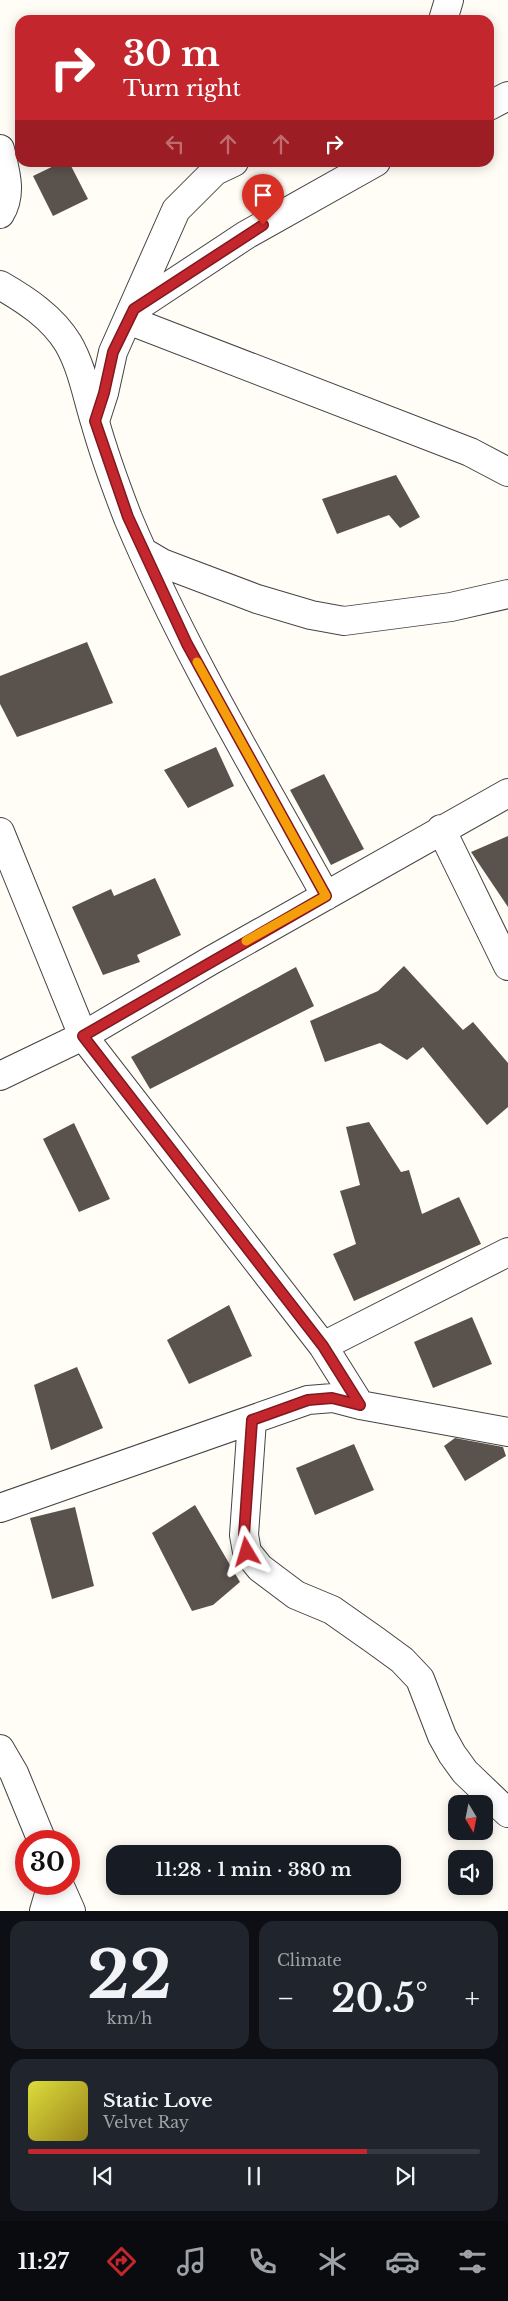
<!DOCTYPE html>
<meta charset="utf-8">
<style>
body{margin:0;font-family:"Libre Baskerville",serif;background:#20242c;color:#f1f3f6;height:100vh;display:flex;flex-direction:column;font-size:19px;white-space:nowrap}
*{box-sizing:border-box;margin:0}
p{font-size:16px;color:#9ea1a6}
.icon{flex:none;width:28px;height:28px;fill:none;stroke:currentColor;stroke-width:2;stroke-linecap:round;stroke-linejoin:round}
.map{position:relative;height:1911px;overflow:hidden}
.panel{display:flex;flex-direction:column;gap:10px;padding:10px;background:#0d0f14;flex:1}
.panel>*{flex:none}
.guide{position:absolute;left:15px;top:15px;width:479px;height:152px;border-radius:15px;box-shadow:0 2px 12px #0003;background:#c4262e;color:#fff;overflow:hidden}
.needle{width:32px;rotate:170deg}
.buttons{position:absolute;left:448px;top:1795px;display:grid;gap:10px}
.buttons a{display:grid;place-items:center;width:45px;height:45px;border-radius:10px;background:#171b24;box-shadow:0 2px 12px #0003;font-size:25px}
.speed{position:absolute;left:15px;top:1830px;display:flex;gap:10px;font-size:25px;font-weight:700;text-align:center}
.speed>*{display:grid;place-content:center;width:65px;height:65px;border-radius:50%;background:#171b24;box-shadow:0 2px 12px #0003;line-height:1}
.speed .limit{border:8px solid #d22;background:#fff;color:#111}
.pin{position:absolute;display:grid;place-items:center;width:42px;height:42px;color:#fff;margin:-51px -21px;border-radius:50% 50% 50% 0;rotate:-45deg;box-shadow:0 0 5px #0007}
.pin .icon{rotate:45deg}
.me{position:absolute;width:55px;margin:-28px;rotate:353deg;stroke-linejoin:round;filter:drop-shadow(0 0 4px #0008)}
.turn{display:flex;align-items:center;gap:18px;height:105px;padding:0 25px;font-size:22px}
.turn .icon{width:65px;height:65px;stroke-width:2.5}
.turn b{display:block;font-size:35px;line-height:42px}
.lanes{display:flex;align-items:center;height:48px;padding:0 25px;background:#0003;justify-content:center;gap:25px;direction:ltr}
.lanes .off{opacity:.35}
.big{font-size:38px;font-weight:600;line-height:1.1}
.panel .card{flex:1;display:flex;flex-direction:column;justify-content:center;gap:8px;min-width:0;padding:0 18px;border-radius:15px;background:#20242c}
.panel .dial{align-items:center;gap:0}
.dial b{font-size:65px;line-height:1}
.song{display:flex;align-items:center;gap:15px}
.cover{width:60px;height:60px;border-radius:8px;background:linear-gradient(135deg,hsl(60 70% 55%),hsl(50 70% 35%))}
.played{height:5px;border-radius:2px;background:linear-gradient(90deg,#c4262e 75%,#363941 75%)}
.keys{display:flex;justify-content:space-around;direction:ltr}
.heat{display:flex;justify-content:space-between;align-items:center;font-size:28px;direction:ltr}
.panel .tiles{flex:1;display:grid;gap:10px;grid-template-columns:1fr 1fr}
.card:last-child{grid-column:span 2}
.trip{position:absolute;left:106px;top:1845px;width:295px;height:50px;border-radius:15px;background:#171b24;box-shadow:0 2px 12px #0003;font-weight:600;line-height:50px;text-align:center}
.tab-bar{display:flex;height:80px;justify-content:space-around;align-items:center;background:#090b0e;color:#9ea1a6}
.tab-bar .icon{width:35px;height:35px}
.tab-bar .on{color:#c4262e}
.tab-bar b{font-size:22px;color:#f1f3f6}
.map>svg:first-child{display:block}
.building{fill:#5a524d}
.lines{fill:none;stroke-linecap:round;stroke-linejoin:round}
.minor-casing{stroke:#444;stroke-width:30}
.minor{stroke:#fff;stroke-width:28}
.route-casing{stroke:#7f191e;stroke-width:12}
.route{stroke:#c4262e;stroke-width:9}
.slow{stroke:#f59e0b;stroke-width:9}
</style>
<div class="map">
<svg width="508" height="1911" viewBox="0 0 508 1911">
<rect width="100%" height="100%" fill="#fffdf5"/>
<!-- building -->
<path class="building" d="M62 162H69L88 199 53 216 33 176Z
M396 475 420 517 400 528 389 515 337 534 322 499Z
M87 642 113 703 17 737 0 704V676Z
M216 747 234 786 188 808 164 770Z
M324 774 364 849 331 865 290 790Z
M508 836V907L471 852Z
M155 878 181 935 137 955 140 962 103 975 72 907 111 889 114 896Z
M404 966 463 1030 473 1022 508 1063V1107L487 1125 423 1047 407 1060 380 1043 325 1062 310 1021 378 991Z
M296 967 314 1006 150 1089 131 1057Z
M369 1122 401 1172 409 1170 422 1214 459 1197 481 1244 354 1301 333 1254 356 1244 340 1191 360 1185 346 1127Z
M74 1123 110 1199 79 1212 43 1139Z
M229 1305 252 1356 189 1384 167 1340Z
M472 1317 492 1364 433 1388 414 1342Z
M77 1367 103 1428 51 1450 34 1385Z
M455 1438 503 1447 506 1456 465 1481 444 1446Z
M354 1444 374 1490 315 1515 296 1468Z
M195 1505 240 1582 213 1605 192 1611 152 1533Z
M75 1507 94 1586 52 1599 30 1518Z"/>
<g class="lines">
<defs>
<path id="minor" d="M443 20 449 0
M489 106 508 96
M0 149C5 171 13 193 0 214
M0 285C26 300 52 317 68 343 82 367 87 396 95 422 104 454 116 487 128 518 183 649 257 772 326 896
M134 309 246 235 376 162
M128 320 470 452 508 472
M95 421 104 393 113 352 176 210 215 171 234 162
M145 553 162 563 257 599 311 615 344 621 451 607 508 594
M441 829 508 966
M0 832 83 1036 323 1346 360 1405
M0 1076 83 1036 210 961 508 793
M323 1346 508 1252
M252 1420 244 1535 247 1552 260 1568 296 1595 332 1610 376 1641 402 1660 420 1679 442 1736 452 1754 465 1772 508 1813
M0 1508 308 1400 333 1398 360 1405 508 1432
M0 1749 14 1773 42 1841
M59 1884 71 1911
M44 1911 52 1884"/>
</defs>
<!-- minor casing -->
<use href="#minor" class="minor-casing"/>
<!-- minor -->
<use href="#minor" class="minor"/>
</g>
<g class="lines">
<defs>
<path id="route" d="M247 1552 244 1535 252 1420 308 1400 332 1398 360 1405 323 1346 83 1036 326 896 187 644 128 517 95 421 104 393 113 352 134 309 263 225"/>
</defs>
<!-- route casing -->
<use href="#route" class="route-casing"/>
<!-- route -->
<use href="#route" class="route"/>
<!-- slow -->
<path class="slow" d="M197 662 326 896 246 941"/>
</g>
</svg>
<div class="buttons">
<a><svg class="needle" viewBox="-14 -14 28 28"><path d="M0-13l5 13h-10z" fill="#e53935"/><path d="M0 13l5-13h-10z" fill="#9ea1a6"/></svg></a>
<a><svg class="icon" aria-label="sound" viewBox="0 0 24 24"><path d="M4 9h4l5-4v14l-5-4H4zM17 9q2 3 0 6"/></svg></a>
</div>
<div class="speed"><div class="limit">30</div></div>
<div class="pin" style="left:263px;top:225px;background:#d93025"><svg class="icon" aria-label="arrive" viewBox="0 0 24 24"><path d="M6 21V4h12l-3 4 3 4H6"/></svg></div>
<svg class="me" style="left:247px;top:1552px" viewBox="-20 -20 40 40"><path d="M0-17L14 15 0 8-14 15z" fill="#c4262e" stroke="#fff" stroke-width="4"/></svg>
<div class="trip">11:28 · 1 min · 380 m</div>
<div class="guide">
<div class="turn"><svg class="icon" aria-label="right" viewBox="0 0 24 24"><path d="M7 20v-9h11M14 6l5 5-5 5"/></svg><div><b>30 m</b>Turn right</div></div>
<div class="lanes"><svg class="icon off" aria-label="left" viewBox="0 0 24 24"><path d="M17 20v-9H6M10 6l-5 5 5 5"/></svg><svg class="icon off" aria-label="ahead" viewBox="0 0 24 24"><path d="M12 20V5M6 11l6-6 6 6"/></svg><svg class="icon off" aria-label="ahead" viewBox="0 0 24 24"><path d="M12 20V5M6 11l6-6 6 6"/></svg><svg class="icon" aria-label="right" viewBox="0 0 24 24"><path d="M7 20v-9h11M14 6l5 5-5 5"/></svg></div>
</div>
</div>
<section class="panel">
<div class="tiles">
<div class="card dial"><b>22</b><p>km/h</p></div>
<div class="card"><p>Climate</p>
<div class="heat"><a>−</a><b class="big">20.5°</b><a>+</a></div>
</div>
<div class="card">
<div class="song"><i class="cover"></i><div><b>Static Love</b><p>Velvet Ray</p></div></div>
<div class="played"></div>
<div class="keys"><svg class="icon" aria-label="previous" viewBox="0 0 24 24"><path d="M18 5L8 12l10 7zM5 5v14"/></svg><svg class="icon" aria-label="pause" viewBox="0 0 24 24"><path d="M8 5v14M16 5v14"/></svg><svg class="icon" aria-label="next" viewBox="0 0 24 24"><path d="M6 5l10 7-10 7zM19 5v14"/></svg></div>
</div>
</div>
</section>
<nav class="tab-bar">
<b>11:27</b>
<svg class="icon on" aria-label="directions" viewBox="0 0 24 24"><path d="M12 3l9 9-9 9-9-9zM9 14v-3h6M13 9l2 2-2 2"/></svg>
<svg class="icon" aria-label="music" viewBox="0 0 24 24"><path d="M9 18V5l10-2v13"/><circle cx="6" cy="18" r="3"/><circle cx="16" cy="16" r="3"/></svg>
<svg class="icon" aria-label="phone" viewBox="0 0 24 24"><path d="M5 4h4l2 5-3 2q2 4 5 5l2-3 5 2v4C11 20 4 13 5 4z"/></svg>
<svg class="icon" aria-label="climate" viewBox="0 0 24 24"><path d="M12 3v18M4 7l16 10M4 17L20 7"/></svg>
<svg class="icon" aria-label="car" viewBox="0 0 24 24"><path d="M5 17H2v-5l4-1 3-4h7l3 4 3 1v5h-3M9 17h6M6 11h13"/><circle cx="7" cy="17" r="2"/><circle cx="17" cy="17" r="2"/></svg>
<svg class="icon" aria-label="filters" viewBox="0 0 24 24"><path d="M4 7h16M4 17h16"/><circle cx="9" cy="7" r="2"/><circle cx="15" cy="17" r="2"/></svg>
</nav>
